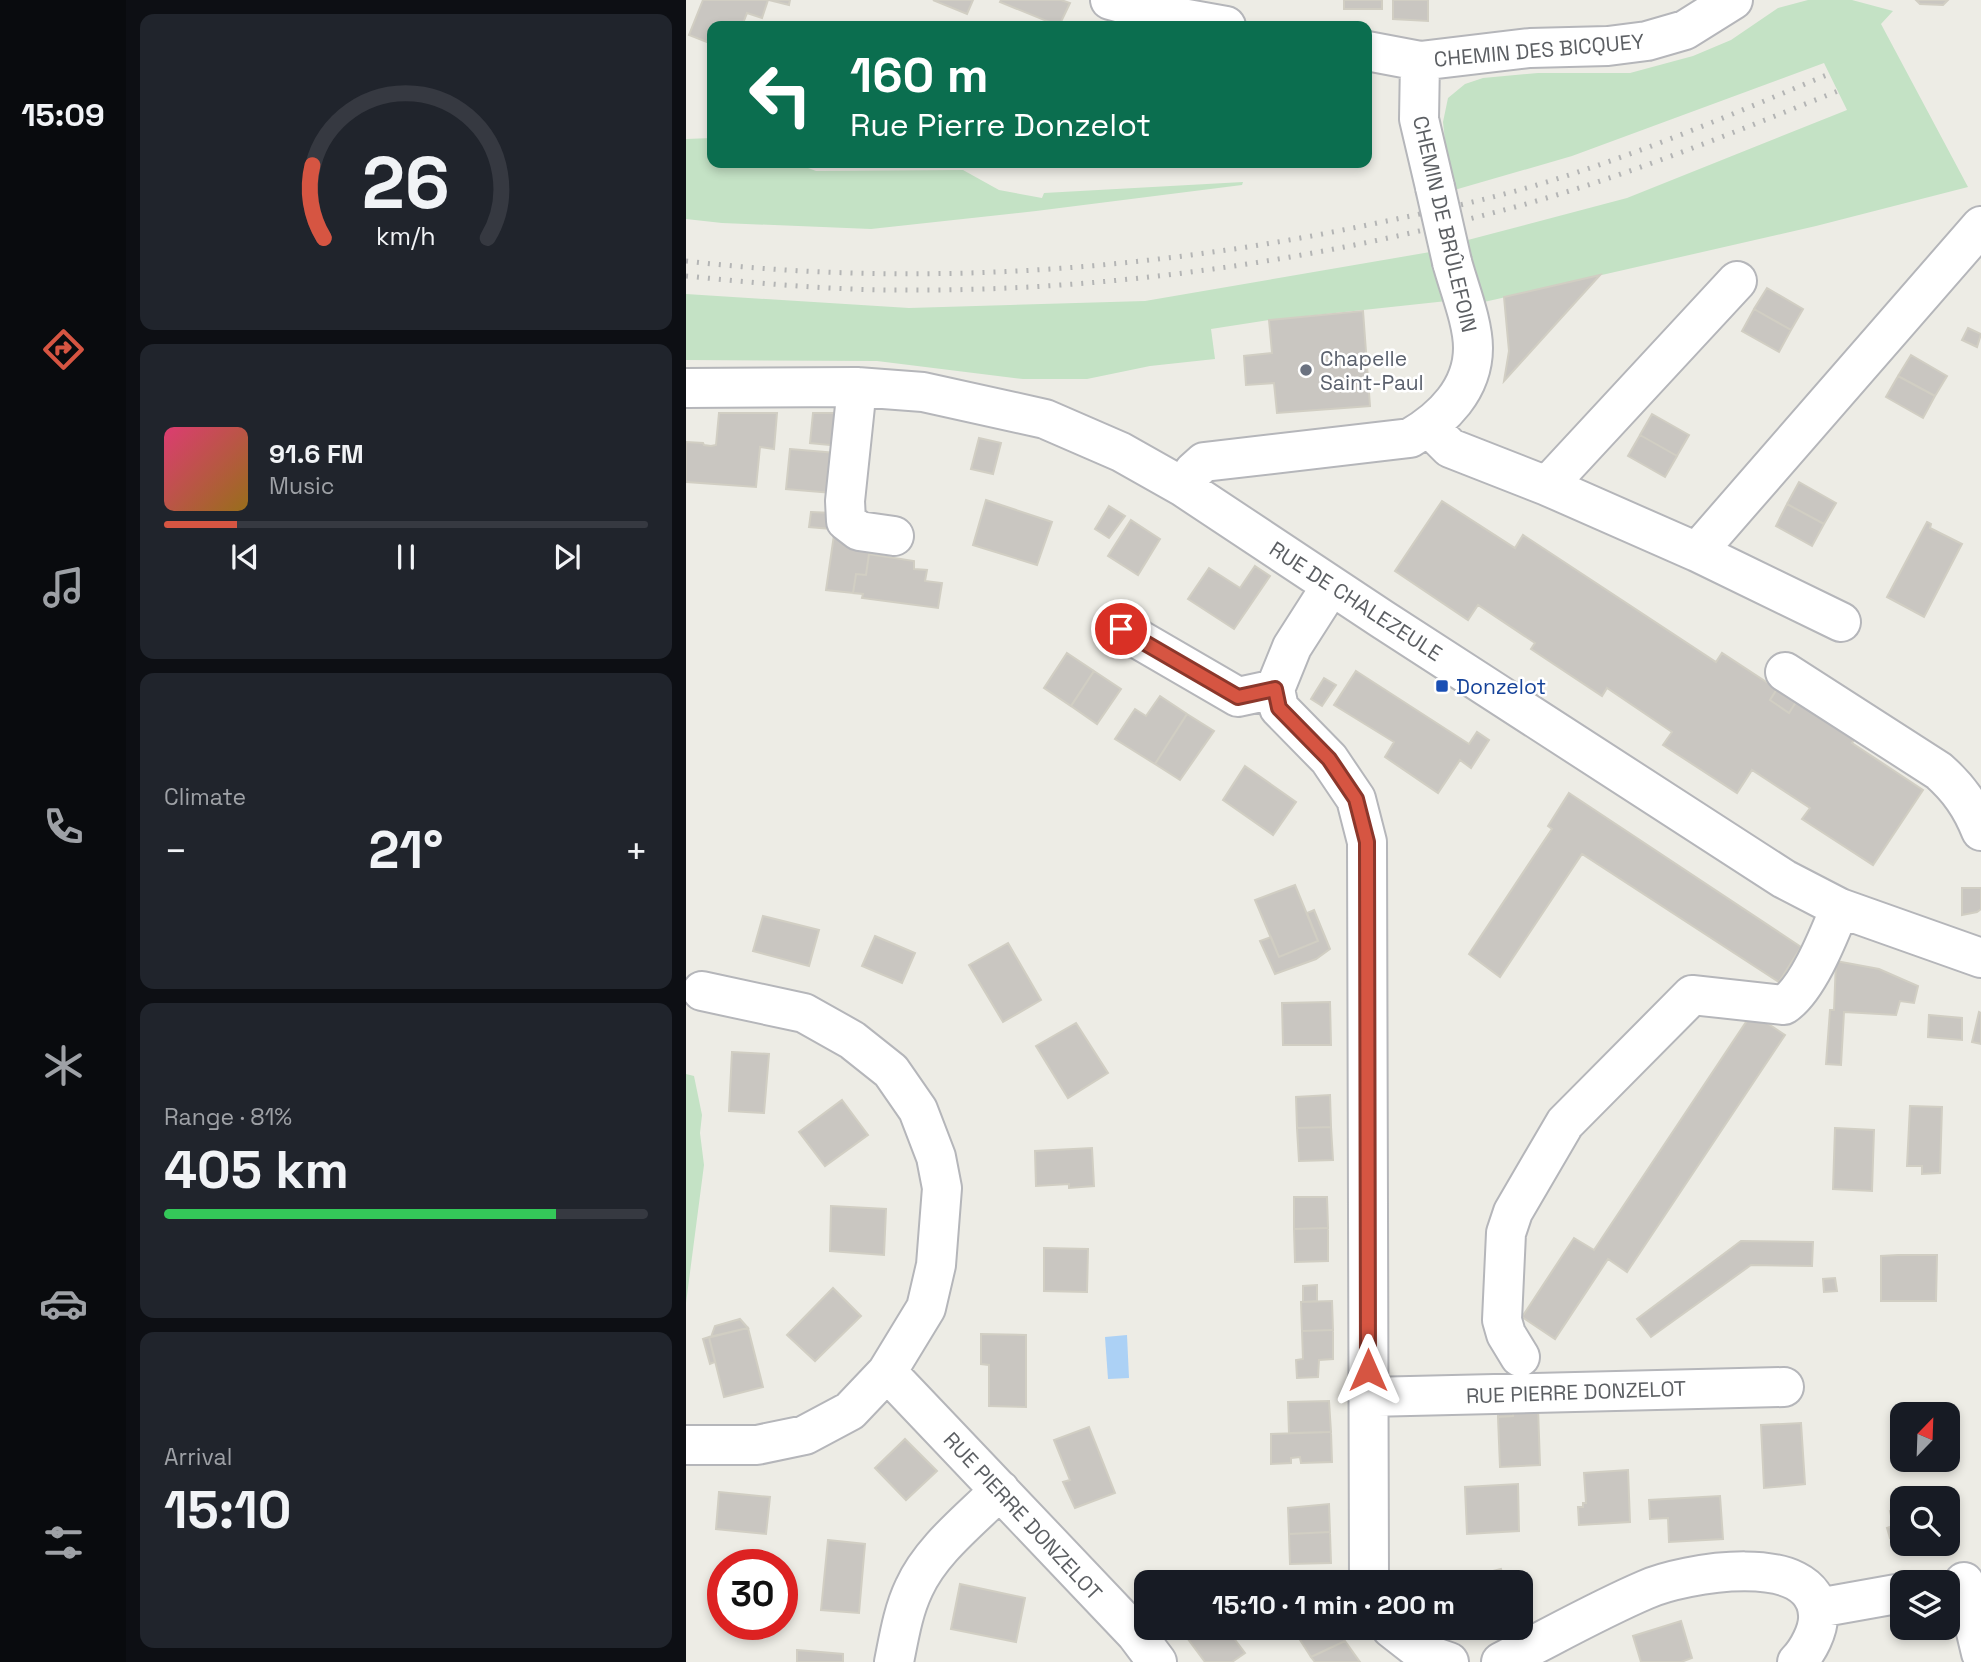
<!DOCTYPE html>
<meta charset="utf-8">
<style>
body{margin:0;font-family:"Space Grotesk",sans-serif;background:#20242c;color:#f1f3f6;height:100vh;display:flex;flex-direction:column;font-size:26px;white-space:nowrap}
*{box-sizing:border-box;margin:0}
p{font-size:23px;color:#9ea1a6}
.icon{flex:none;width:38px;height:38px;fill:none;stroke:currentColor;stroke-width:2;stroke-linecap:round;stroke-linejoin:round}
.map{position:relative;flex:1;overflow:hidden}
.panel{display:flex;flex-direction:column;gap:14px;padding:14px;background:#0d0f14;width:560px}
.panel>*{flex:none}
.guide{position:absolute;left:21px;top:21px;width:665px;height:147px;border-radius:14px;box-shadow:0 4px 10px #0003;background:#0b6e4f;color:#fff;overflow:hidden}
.needle{width:46px;rotate:23deg}
.buttons{position:absolute;left:1204px;top:1402px;display:grid;gap:14px}
.buttons a{display:grid;place-items:center;width:70px;height:70px;border-radius:14px;background:#171b24;box-shadow:0 4px 10px #0003;font-size:35px}
.speed{position:absolute;left:21px;top:1549px;display:flex;gap:14px;font-size:35px;font-weight:700;text-align:center}
.speed>*{display:grid;place-content:center;width:91px;height:91px;border-radius:50%;background:#171b24;box-shadow:0 4px 10px #0003;line-height:1}
.speed .limit{border:10px solid #d22;background:#fff;color:#111}
.pin{position:absolute;display:grid;place-items:center;width:60px;height:60px;color:#fff;margin:-30px;border:4px solid #fff;border-radius:50%;box-shadow:0 2px 7px #0007}
.me{position:absolute;width:77px;margin:-38px;rotate:0deg;stroke-linejoin:round;filter:drop-shadow(0 0 5px #0008)}
.turn{display:flex;align-items:center;gap:24px;height:147px;padding:0 28px;font-size:32px}
.turn .icon{width:91px;height:91px;stroke-width:2.5}
.turn b{display:block;font-size:49px;line-height:60px}
.big{font-size:52px;font-weight:600;line-height:1.1}
.panel .tile{flex:1;display:flex;flex-direction:column;justify-content:center;gap:10px;min-width:0;padding:0 24px;border-radius:14px;background:#20242c}
.panel .dial{align-items:center;gap:0}
.dial svg{height:182px;overflow:visible;fill:none;stroke:#363941;stroke-width:7;stroke-linecap:round;text-anchor:middle}
.dial text{fill:#f1f3f6;stroke:none}
.song{display:flex;align-items:center;gap:21px}
.cover{width:84px;height:84px;border-radius:10px;background:linear-gradient(135deg,hsl(340 70% 55%),hsl(40 70% 35%))}
.played{height:7px;border-radius:4px;background:linear-gradient(90deg,#d65542 15%,#363941 15%)}
.keys{display:flex;justify-content:space-around;direction:ltr}
.heat{display:flex;justify-content:space-between;align-items:center;font-size:38px;direction:ltr}
.charge{height:10px;border-radius:5px;background:linear-gradient(90deg,#34c759 81%,#363941 0)}
.trip{position:absolute;left:448px;top:1570px;width:399px;height:70px;border-radius:14px;background:#171b24;box-shadow:0 4px 10px #0003;font-weight:600;line-height:70px;text-align:center}
main{display:flex;flex:1;min-height:0}
.tab-bar{display:flex;flex-direction:column;width:126px;justify-content:space-around;align-items:center;background:#090b0e;color:#9ea1a6}
.tab-bar .icon{width:49px;height:49px}
.tab-bar .on{color:#d65542}
.tab-bar b{font-size:32px;color:#f1f3f6}
.map>svg:first-child{display:block}
.green{fill:#c4e2c5}
.water{fill:#acd1f5}
.building{fill:#c9c6c1;stroke:#d1cec3;stroke-width:2}
.lines{fill:none;stroke-linecap:round;stroke-linejoin:round}
.minor-casing{stroke:#b5b6ba;stroke-width:42}
.minor{stroke:#fff;stroke-width:38}
.rail{stroke:#b4b5b5;stroke-width:5;stroke-dasharray:2 9;stroke-linecap:butt}
.minor-bridge-casing{stroke:#b5b6ba;stroke-width:42;stroke-linecap:butt}
.minor-bridge{stroke:#fff;stroke-width:38}
.route-casing{stroke:#8b372b;stroke-width:18}
.route{stroke:#d65542;stroke-width:12}
.worship-dot{fill:#6b7280;stroke:#fff;stroke-width:2.5}
.transit-dot{fill:#1a4fb4;stroke:#fff;stroke-width:2.5}
.labels{text-anchor:middle;dominant-baseline:central;stroke-width:5;stroke-linejoin:round;paint-order:stroke}
.street-label{font-size:21px;fill:#5c5f63;stroke:#fff}
.worship-label{font-size:21px;fill:#5b616d;stroke:#fff;text-anchor:start}
.transit-label{font-size:21px;fill:#164399;stroke:#fff;text-anchor:start}
</style>
<main>
<nav class="tab-bar">
<b>15:09</b>
<svg class="icon on" aria-label="directions" viewBox="0 0 24 24"><path d="M12 3l9 9-9 9-9-9zM9 14v-3h6M13 9l2 2-2 2"/></svg>
<svg class="icon" aria-label="music" viewBox="0 0 24 24"><path d="M9 18V5l10-2v13"/><circle cx="6" cy="18" r="3"/><circle cx="16" cy="16" r="3"/></svg>
<svg class="icon" aria-label="phone" viewBox="0 0 24 24"><path d="M5 4h4l2 5-3 2q2 4 5 5l2-3 5 2v4C11 20 4 13 5 4z"/></svg>
<svg class="icon" aria-label="climate" viewBox="0 0 24 24"><path d="M12 3v18M4 7l16 10M4 17L20 7"/></svg>
<svg class="icon" aria-label="car" viewBox="0 0 24 24"><path d="M5 17H2v-5l4-1 3-4h7l3 4 3 1v5h-3M9 17h6M6 11h13"/><circle cx="7" cy="17" r="2"/><circle cx="17" cy="17" r="2"/></svg>
<svg class="icon" aria-label="filters" viewBox="0 0 24 24"><path d="M4 7h16M4 17h16"/><circle cx="9" cy="7" r="2"/><circle cx="15" cy="17" r="2"/></svg>
</nav>
<section class="panel">
<div class="tile dial"><svg viewBox="0 0 100 80">
<path d="M14 69A42 42 0 1 1 86 69"/>
<path d="M14 69A42 42 0 0 1 9 37" stroke="#d65542"/>
<text x="50" y="56" font-size="32" font-weight="700">26</text>
<text x="50" y="72" font-size="11">km/h</text>
</svg></div>
<div class="tile">
<div class="song"><i class="cover"></i><div><b>91.6 FM</b><p>Music</p></div></div>
<div class="played"></div>
<div class="keys"><svg class="icon" aria-label="previous" viewBox="0 0 24 24"><path d="M18 5L8 12l10 7zM5 5v14"/></svg><svg class="icon" aria-label="pause" viewBox="0 0 24 24"><path d="M8 5v14M16 5v14"/></svg><svg class="icon" aria-label="next" viewBox="0 0 24 24"><path d="M6 5l10 7-10 7zM19 5v14"/></svg></div>
</div>
<div class="tile"><p>Climate</p>
<div class="heat"><a>−</a><b class="big">21°</b><a>+</a></div>
</div>
<div class="tile"><p>Range · 81%</p><b class="big">405 km</b><div class="charge"></div></div>
<div class="tile"><p>Arrival</p><b class="big">15:10</b></div>
</section>
<div class="map">
<svg width="1295" height="1662" viewBox="0 0 1295 1662">
<rect width="100%" height="100%" fill="#edece5"/>
<!-- green -->
<path class="green" d="M1122 0H1166L1207 11 1195 24 1282 187 1130 226 798 302 793 299 778 241 941 198 1161 110 1138 63 886 156 758 193 760 151 757 122 762 98 779 84 797 78 852 73H944L1007 56 1045 40 1092 8Z
M26 138V163H109L130 171 277 170 313 190 356 198 358 193 557 182 556 185 350 211 185 229 36 223 0 219V139Z
M750 251 761 301 583 320 525 329 529 359 464 366 401 379H337L191 361 0 360V294L223 308 459 301Z
M0 1074 8 1076 16 1115 14 1133 18 1165 0 1303Z"/>
<!-- water -->
<path class="water" d="M441 1335 443 1378 422 1379 419 1337Z"/>
<!-- building -->
<path class="building" d="M17 0H82L76 18 61 13 56 26H26V44L3 35Z
M83 0H104L103 5Z
M247 0H287L281 14Z
M315 0H375L384 3 373 26 314 2Z
M658 0H696V9H658Z
M707 0H742V21L707 19Z
M1230 0H1262L1257 5 1234 4Z
M914 275 818 381 823 351 818 297Z
M1081 288 1117 309 1105 330 1068 309Z
M1068 309 1105 330 1093 352 1056 331Z
M677 311 684 406 591 413 588 383 560 385 558 356 586 353 583 320Z
M1282 328 1295 334 1291 347 1276 340Z
M1225 355 1261 376 1249 396 1212 376Z
M1212 376 1249 396 1237 418 1200 397Z
M33 413H91L88 449 74 447 70 487 0 482V442L17 443 18 445 25 446 30 445Z
M127 413H158L154 446 124 443Z
M966 414 1003 435 991 456 954 435Z
M954 435 991 456 979 477 942 456Z
M293 438 315 443 307 474 285 469Z
M104 449 150 453 146 493 100 489Z
M1113 482 1150 503 1138 524 1101 504Z
M300 500 366 522 351 565 287 545Z
M756 501 829 548 837 535 1030 662 1036 653 1091 689 1084 700 1103 713 1110 702 1168 740 1166 743 1237 790 1187 865 1116 819 1124 808 1066 770 1051 793 977 745 986 732 921 688 916 696 845 649 849 643 792 605 782 620 709 571Z
M1101 504 1138 524 1126 546 1090 526Z
M423 506 439 516 423 538 409 529Z
M125 512 146 513 145 529 123 527Z
M445 520 474 539 452 575 422 556Z
M1241 522 1245 524 1244 528 1276 544 1238 617 1201 597Z
M148 535 191 541 189 555 183 554 180 575 170 574 167 593 140 590Z
M183 554 228 561V569L241 570 239 581 256 583 252 608 176 598 177 594 167 593 170 574 180 575Z
M569 566 584 576 548 629 502 599 523 568 554 588Z
M381 653 408 671 385 706 358 688Z
M408 671 435 689 411 724 385 706Z
M670 671 783 744 791 732 803 740 785 768 774 760 752 793 699 757 708 742 648 705Z
M638 678 650 685 636 706 625 699Z
M1091 689 1110 702 1103 713 1084 700Z
M474 696 501 714 469 764 429 739 449 709 460 716Z
M501 714 528 731 494 780 469 764Z
M559 766 610 802 587 835 537 800Z
M883 793 1115 947 1093 982 896 854 814 977 783 954 866 829 862 826Z
M609 885 632 941 593 957 569 900Z
M1276 888H1295V909L1291 912 1276 915Z
M628 910 644 949 630 959 589 974 574 941 585 937 593 957 632 941 621 913Z
M77 916 133 930 123 966 67 951Z
M189 936 229 953 216 983 176 966Z
M322 943 355 1000 317 1022 283 965Z
M1150 961 1193 969 1232 986 1228 1003 1214 1001 1210 1015 1158 1012 1155 1065 1140 1064 1144 1010H1148Z
M644 1002 645 1045H597L596 1003Z
M1293 1012 1295 1013V1044L1286 1042Z
M1066 1013 1099 1035 941 1272 922 1259 869 1339 836 1317 888 1238 908 1250Z
M1243 1015 1276 1018V1040L1242 1037Z
M390 1023 422 1073 382 1098 350 1046Z
M46 1052 83 1054 78 1113 43 1111Z
M644 1095 645 1127 611 1128 610 1097Z
M156 1100 182 1135 139 1166 113 1132Z
M1224 1106 1256 1107 1254 1173 1236 1174V1166H1221Z
M645 1127 647 1160 613 1161 611 1128Z
M1149 1128 1188 1130 1186 1191 1147 1189Z
M406 1148 408 1186 383 1188V1184L350 1186 349 1151Z
M608 1197H641L642 1228 608 1229Z
M145 1206 200 1209 198 1255 144 1251Z
M642 1228V1261L609 1262 608 1229Z
M1055 1241 1127 1242 1126 1266 1065 1265 965 1337 951 1319Z
M358 1248 402 1249 401 1292 358 1291Z
M1212 1255H1251L1250 1301H1195V1256Z
M1149 1278 1151 1291 1138 1292 1137 1279Z
M631 1285V1301L617 1302V1286Z
M147 1288 175 1316 129 1361 101 1335Z
M646 1301 647 1330 616 1331 615 1302Z
M54 1319 62 1328 25 1337 29 1326Z
M62 1328 77 1387 38 1397 23 1337Z
M647 1330V1359L633 1360 632 1377 611 1378 610 1360 617 1359 616 1331Z
M295 1334 340 1335V1407L303 1406V1365L295 1364Z
M23 1337 29 1362 24 1364 17 1339Z
M643 1401 645 1432 603 1433 602 1402Z
M852 1408 854 1465 814 1467 812 1417 827 1416V1409Z
M827 1409V1416L812 1417V1410Z
M1115 1423 1119 1484 1078 1488 1075 1425Z
M403 1427 429 1493 389 1508 377 1482 384 1480 368 1440Z
M645 1432 646 1462 615 1463 614 1457 605 1458V1463L585 1464V1434Z
M219 1439 251 1471 220 1500 189 1468Z
M942 1470 944 1522 893 1525 892 1507H897V1503H900L898 1473Z
M832 1484 833 1531 781 1534 779 1487Z
M33 1492 84 1497 80 1534 30 1529Z
M1034 1496 1037 1539 983 1542 982 1518 964 1519 963 1500Z
M643 1504 644 1532 603 1534 602 1508Z
M1216 1508V1544H1247L1214 1551 1210 1537 1204 1538 1201 1528 1207 1526 1204 1511Z
M644 1532 645 1563 604 1564 603 1534Z
M142 1540 179 1544 173 1613 135 1610Z
M815 1569 818 1582H763Z
M274 1584 339 1598 330 1642 265 1629Z
M995 1621 1006 1658 995 1662H955L947 1636Z
M501 1628H540L559 1653 546 1662H519L496 1631Z
M616 1628H651L659 1641 625 1657 609 1632Z
M659 1641 674 1662H629L625 1657Z
M111 1650 157 1654V1662H111Z"/>
<g class="lines">
<defs>
<path id="minor" d="M424 0 479 15 540 26
M681 51 734 61 844 48 922 46 961 41 999 30 1047 0
M734 61 733 119 749 187
M171 387 159 501 160 521 173 531 208 536
M0 388 171 387 237 392 359 419 435 452 497 487 696 619 1098 879 1154 908 1295 958
M743 427 764 448 861 486 1011 552 1155 622
M861 486 1051 281
M497 487 508 471 518 462 724 438C757 419 787 389 787 348 787 322 773 288 766 262
M1011 552 1295 226
M645 586 606 647 589 689 593 708 643 759 670 799 681 842 683 1582
M435 629 552 697 589 689
M1099 672 1253 771C1273 789 1285 806 1295 831
M834 1357 820 1334 816 1320 820 1233 827 1212 879 1123 1006 995 1098 1005C1122 989 1143 935 1154 908
M201 1372 450 1634 471 1662
M682 1397 1098 1387
M0 1445H71L119 1435 164 1411 201 1372 240 1308 250 1265 256 1188 250 1157 232 1110 205 1071 166 1040 118 1013 16 991
M1278 1582 1295 1653
M1132 1608 1216 1593
M705 1628 737 1653 763 1662
M208 1662C213 1637 217 1611 228 1588 245 1550 284 1520 314 1490
M815 1662C863 1638 910 1611 959 1590 997 1573 1130 1549 1132 1615 1133 1630 1122 1651 1111 1662"/>
</defs>
<!-- minor casing -->
<use href="#minor" class="minor-casing"/>
<!-- minor -->
<use href="#minor" class="minor"/>
<!-- rail -->
<path class="rail" d="M0 261C230 288 465 271 691 223 745 212 799 200 851 185 951 155 1047 114 1143 74
M0 276C71 283 142 290 213 290 418 292 631 261 829 207 939 177 1046 133 1152 91"/>
<defs>
<path id="minor-bridge" d="M749 187 766 262"/>
</defs>
<!-- minor-bridge casing -->
<use href="#minor-bridge" class="minor-bridge-casing"/>
<!-- minor-bridge -->
<use href="#minor-bridge" class="minor-bridge"/>
</g>
<g class="lines">
<defs>
<path id="route" d="M435 629 552 697 589 689 593 708 643 759 670 799 681 842 682 1370"/>
</defs>
<!-- route casing -->
<use href="#route" class="route-casing"/>
<!-- route -->
<use href="#route" class="route"/>
</g>
<!-- markers -->
<circle class="worship-dot" cx="620" cy="370" r="7"/>
<rect class="transit-dot" x="749" y="679" width="14" height="14" rx="3.5"/>
<g class="labels">
<!-- street labels -->
<g class="street-label">
<text transform="translate(853 50) rotate(-5)">CHEMIN DES BICQUEY</text>
<text transform="translate(759 224) rotate(77)">CHEMIN DE BRÛLEFOIN</text>
<text transform="translate(670 601) rotate(33)">RUE DE CHALEZEULE</text>
<text transform="translate(890 1392) rotate(-2)">RUE PIERRE DONZELOT</text>
<text transform="translate(337 1516) rotate(47)">RUE PIERRE DONZELOT</text>
</g>
<!-- worship labels -->
<g class="worship-label">
<text x="634" y="358">Chapelle<tspan x="634" dy="24">Saint-Paul</tspan></text>
</g>
<!-- transit labels -->
<g class="transit-label">
<text x="770" y="686">Donzelot</text>
</g>
</g>
</svg>
<div class="buttons">
<a><svg class="needle" viewBox="-14 -14 28 28"><path d="M0-13l5 13h-10z" fill="#e53935"/><path d="M0 13l5-13h-10z" fill="#9ea1a6"/></svg></a>
<a><svg class="icon" aria-label="search" viewBox="0 0 24 24"><circle cx="10" cy="10" r="6"/><path d="M15 15l6 6"/></svg></a>
<a><svg class="icon" aria-label="layers" viewBox="0 0 24 24"><path d="M12 4l9 5-9 5-9-5zM3 14l9 5 9-5"/></svg></a>
</div>
<div class="speed"><div class="limit">30</div></div>
<div class="pin" style="left:435px;top:629px;background:#d93025"><svg class="icon" aria-label="arrive" viewBox="0 0 24 24"><path d="M6 21V4h12l-3 4 3 4H6"/></svg></div>
<svg class="me" style="left:682px;top:1370px" viewBox="-20 -20 40 40"><path d="M0-17L14 15 0 8-14 15z" fill="#d65542" stroke="#fff" stroke-width="4"/></svg>
<div class="trip">15:10 · 1 min · 200 m</div>
<div class="guide">
<div class="turn"><svg class="icon" aria-label="left" viewBox="0 0 24 24"><path d="M17 20v-9H6M10 6l-5 5 5 5"/></svg><div><b>160 m</b>Rue Pierre Donzelot</div></div>
</div>
</div>
</main>
